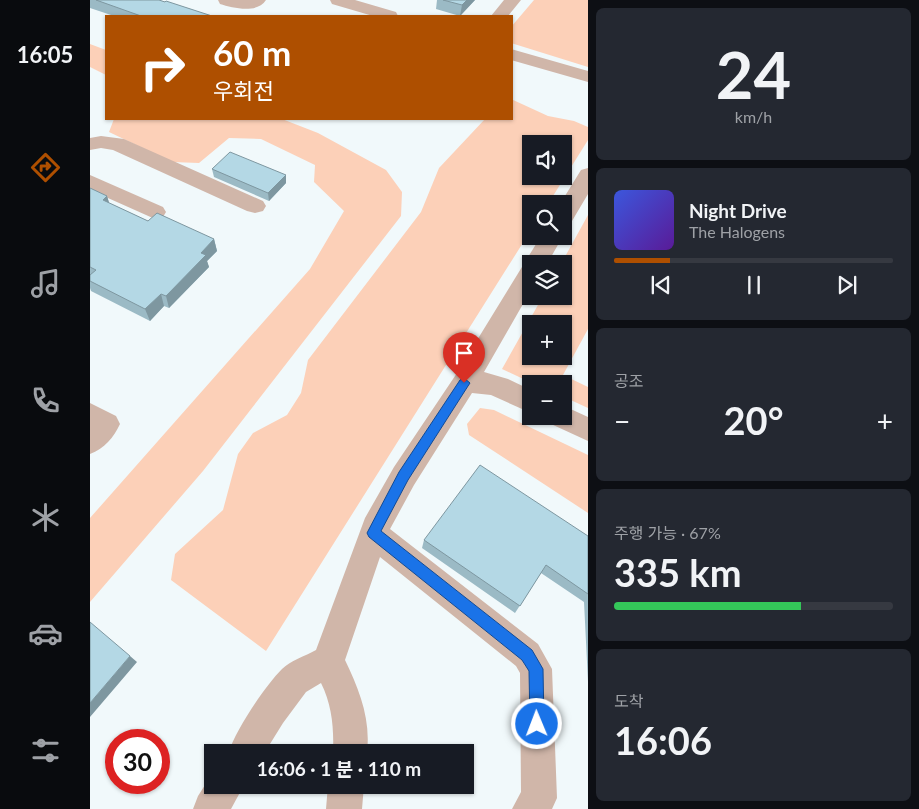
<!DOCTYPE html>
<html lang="ko">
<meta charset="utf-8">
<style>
body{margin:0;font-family:Lato,"Noto Sans KR",sans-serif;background:#242831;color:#f1f3f6;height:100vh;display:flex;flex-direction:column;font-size:19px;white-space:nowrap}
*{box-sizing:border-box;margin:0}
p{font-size:16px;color:#9ea1a6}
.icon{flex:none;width:28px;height:28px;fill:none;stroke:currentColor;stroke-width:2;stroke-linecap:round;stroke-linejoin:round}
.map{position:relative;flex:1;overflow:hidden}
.panel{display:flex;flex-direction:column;gap:8px;padding:8px;background:#0d0f14;width:331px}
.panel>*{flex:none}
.banner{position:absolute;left:15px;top:15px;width:408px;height:105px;border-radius:0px;box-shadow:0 1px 4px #0004;background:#ae4f00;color:#fff;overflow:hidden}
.controls{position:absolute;left:432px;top:135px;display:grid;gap:10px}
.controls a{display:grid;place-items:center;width:50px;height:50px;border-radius:0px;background:#171b24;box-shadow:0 1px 4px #0004;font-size:25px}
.speed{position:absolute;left:15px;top:729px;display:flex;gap:10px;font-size:25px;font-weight:700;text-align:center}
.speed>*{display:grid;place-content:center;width:65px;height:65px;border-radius:50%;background:#171b24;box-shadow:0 1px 4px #0004;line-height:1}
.speed .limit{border:8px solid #d22;background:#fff;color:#111}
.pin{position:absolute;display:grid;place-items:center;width:42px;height:42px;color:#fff;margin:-51px -21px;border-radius:50% 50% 50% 0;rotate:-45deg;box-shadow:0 0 5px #0007}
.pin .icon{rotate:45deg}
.me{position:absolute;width:55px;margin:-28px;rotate:359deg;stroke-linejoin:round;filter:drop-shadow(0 0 4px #0008)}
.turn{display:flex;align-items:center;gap:18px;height:105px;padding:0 25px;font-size:22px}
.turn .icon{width:65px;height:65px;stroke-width:2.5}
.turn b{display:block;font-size:35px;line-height:42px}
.big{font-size:38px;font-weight:700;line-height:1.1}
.panel .widget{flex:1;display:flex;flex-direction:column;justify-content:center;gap:8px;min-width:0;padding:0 18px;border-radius:8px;background:#242831}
.panel .dial{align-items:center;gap:0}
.dial b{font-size:65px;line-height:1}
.song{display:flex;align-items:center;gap:15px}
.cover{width:60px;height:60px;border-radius:8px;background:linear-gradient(135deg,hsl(230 70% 55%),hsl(270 70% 35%))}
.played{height:5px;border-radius:2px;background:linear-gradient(90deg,#ae4f00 20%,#363941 20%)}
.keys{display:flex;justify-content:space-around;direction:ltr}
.heat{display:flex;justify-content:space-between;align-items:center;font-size:28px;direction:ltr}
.charge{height:8px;border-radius:4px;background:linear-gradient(90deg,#34c759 67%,#363941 0)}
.trip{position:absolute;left:114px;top:744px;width:270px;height:50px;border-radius:0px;background:#171b24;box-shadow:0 1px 4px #0004;font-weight:700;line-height:50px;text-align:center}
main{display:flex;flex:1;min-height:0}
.tab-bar{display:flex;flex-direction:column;width:90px;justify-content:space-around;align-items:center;background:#090b0e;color:#9ea1a6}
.tab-bar .icon{width:35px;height:35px}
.tab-bar .on{color:#ae4f00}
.tab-bar b{font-size:22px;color:#f1f3f6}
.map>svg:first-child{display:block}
.green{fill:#fcd0b8;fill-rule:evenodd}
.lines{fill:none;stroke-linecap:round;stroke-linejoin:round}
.minor{fill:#d0b6a9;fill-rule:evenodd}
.wall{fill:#9bbac5}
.shaded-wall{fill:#7e97a0}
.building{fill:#b4d8e5;stroke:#7e97a0}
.route{fill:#1a73e8;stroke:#114b97}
</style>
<main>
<nav class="tab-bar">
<b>16:05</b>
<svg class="icon on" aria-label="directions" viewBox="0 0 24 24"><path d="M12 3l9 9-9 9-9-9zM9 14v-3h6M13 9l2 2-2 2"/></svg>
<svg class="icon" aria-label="music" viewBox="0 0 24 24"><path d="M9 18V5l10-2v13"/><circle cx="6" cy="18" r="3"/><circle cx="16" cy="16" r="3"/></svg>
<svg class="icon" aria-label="phone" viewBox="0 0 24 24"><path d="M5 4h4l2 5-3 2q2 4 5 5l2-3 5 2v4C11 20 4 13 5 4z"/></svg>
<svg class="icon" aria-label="climate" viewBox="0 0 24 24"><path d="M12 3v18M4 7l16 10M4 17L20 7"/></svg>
<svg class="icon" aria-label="car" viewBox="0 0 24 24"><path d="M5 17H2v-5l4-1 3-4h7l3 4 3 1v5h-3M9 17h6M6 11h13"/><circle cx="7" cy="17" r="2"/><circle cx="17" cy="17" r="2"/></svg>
<svg class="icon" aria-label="filters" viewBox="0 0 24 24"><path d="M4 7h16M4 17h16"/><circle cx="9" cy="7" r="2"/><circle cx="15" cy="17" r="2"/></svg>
</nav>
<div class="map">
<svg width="498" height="809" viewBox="0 0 498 809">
<rect width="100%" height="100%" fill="#f1f9fb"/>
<!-- green -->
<path class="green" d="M444 0H498V67L421 43V27Z
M0 44 16 50V75L0 67Z
M421 99 458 116 484 121 498 127V140L458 204H441V230L176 651 81 580 85 554 133 510 148 454 163 433 197 415 211 393 218 360 331 212 349 168 395 119H421ZM441 144H474V176H441Z
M24 119H192L228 133 296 170 312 192 311 216 113 471 0 602V518L220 269 254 211 224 182 225 165 171 139 139 138 109 163 82 162 19 132Z
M498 215V329L473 375 498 387V408L474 397V384H444L412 369 453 296H474V264H471ZM441 324H474V356H441Z
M390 408 404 410 498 455V513L379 435 377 424Z"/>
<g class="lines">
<!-- minor -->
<path class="minor" d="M128 0H176C167 14 143 8 130 4Z
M240 0H265L306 12 308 16H283L242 4Z
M414 0H431L418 16H401Z
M421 49 498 71V82L421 60Z
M11 136 34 139 173 201 176 206 173 211 165 213 157 211 23 150 11 148 0 150V138Z
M498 168V194L482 221 474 223V204H470L491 170Z
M0 175 73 207 76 212 73 217 65 219 0 190Z
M451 236H473L457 264H441V290L394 372 418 379 441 390V413L401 395 382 393 324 485 300 529 448 644 462 669 467 798 462 809H422L431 792 430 673 426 666 290 557 255 660C269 689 281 719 277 752H243C244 728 242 705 231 683L216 692 193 723 175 752H139C145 731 175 686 192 669 200 661 215 656 226 650L275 518 304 467 365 376Z
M0 403 26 416 30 424C24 437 14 449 0 454Z
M474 406 498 417V441L461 424 457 416H474Z
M122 774V785H154L141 809H103L108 796Z
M238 785H274L272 809H236Z"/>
</g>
<!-- wall -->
<path class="wall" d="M0 0H69L122 16H24L0 8Z
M347 0H385L370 16 346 9Z
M122 169 196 183 179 201 124 177Z
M0 188 17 196 19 203 58 221 124 239 127 251 117 261 119 267 79 308 74 306 60 321 1 291 0 288Z
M498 536V682L494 602 451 573 425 613 332 548 334 540Z"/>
<!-- shaded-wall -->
<path class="shaded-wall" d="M377 0H385L370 16 372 5Z
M196 175V183L179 201 178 193Z
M17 196 21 209 13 200Z
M124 239 127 251 117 261 119 267 79 308 76 296 111 253Z
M71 294 74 306 60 321 55 309Z
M40 656 47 662 0 717V703Z"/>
<!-- building -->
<path class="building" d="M6 0H69L75 2 76 1 122 16H51Z
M353 0H377L372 5Z
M140 152 196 175 178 193 122 169Z
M0 188 17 196 13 200 58 221 67 213 124 239 111 253 116 255 76 296 71 294 55 309 0 281V275L6 270 0 267Z
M390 465 498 536V594L456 565 430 606 334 540Z
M0 622 40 656 0 703Z"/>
<!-- route -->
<path class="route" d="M374 378 380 383 378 386 318 480 291 531 442 650 453 669 454 724 452 729 447 732 442 729 440 724 439 671 432 660 279 537 277 533 309 472 370 380Z"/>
</svg>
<div class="controls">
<a><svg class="icon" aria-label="sound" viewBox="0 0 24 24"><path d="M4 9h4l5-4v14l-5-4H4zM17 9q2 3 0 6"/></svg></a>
<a><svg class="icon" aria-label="search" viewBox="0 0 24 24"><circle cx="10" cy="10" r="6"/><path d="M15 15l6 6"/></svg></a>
<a><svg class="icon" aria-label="layers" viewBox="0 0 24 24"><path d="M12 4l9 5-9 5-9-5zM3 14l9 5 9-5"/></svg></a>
<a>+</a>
<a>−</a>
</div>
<div class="speed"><div class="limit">30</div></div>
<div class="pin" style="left:374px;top:383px;background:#d93025"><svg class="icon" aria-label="arrive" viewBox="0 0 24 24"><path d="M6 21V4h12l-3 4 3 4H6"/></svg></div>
<svg class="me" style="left:447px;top:724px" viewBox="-20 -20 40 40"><circle r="17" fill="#1a73e8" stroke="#fff" stroke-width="3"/><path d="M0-11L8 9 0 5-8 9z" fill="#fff"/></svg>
<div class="trip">16:06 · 1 분 · 110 m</div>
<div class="banner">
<div class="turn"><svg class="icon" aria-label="right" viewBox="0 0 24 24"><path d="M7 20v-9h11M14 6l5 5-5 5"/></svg><div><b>60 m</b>우회전</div></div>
</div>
</div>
<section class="panel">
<div class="widget dial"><b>24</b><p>km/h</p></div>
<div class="widget">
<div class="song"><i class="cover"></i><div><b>Night Drive</b><p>The Halogens</p></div></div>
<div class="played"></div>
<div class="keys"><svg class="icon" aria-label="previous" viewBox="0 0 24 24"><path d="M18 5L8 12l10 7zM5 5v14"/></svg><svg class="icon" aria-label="pause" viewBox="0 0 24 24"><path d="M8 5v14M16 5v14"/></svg><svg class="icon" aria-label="next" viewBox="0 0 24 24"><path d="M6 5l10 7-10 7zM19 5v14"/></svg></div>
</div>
<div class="widget"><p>공조</p>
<div class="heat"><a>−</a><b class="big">20°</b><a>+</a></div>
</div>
<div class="widget"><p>주행 가능 · 67%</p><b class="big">335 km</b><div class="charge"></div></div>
<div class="widget"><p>도착</p><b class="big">16:06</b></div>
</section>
</main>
